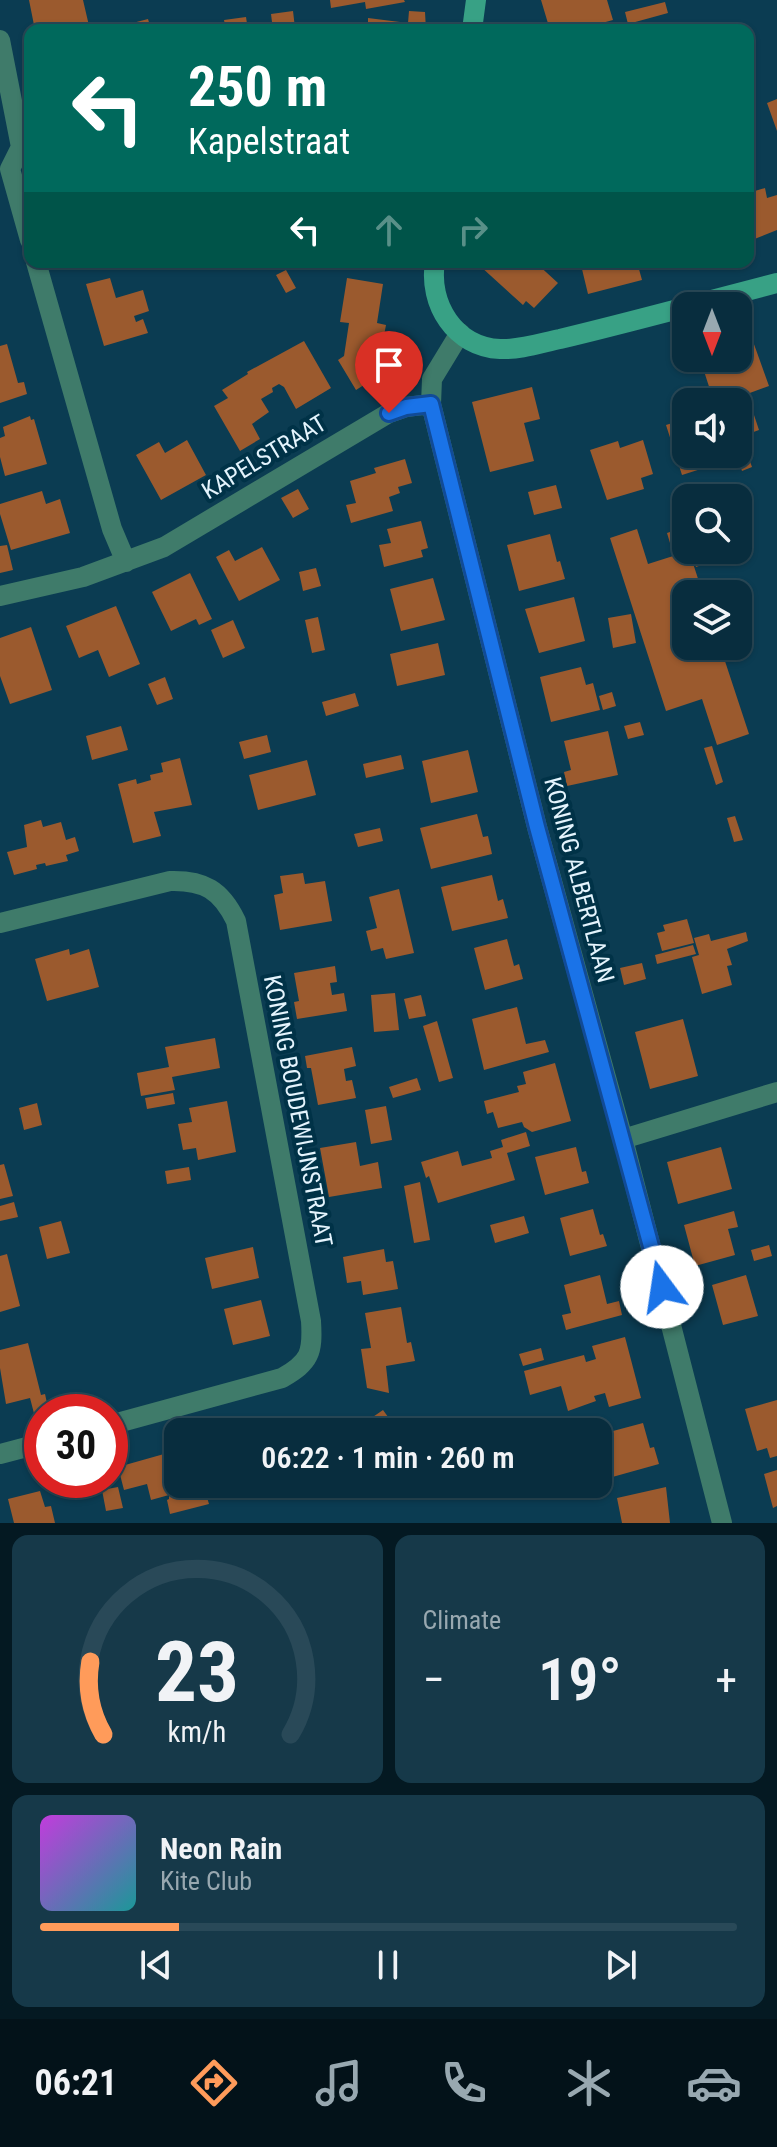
<!DOCTYPE html>
<meta charset="utf-8">
<style>
body{margin:0;font-family:"Roboto Condensed",sans-serif;background:#163949;color:#f1f3f6;height:100vh;display:flex;flex-direction:column;font-size:30px;white-space:nowrap}
*{box-sizing:border-box;margin:0}
p{font-size:26px;color:#98a8b0}
.icon{flex:none;width:44px;height:44px;fill:none;stroke:currentColor;stroke-width:2;stroke-linecap:round;stroke-linejoin:round}
.map{position:relative;height:1523px;overflow:hidden}
.drawer{display:flex;flex-direction:column;gap:12px;padding:12px;background:#041922;flex:1}
.drawer>*{flex:none}
.banner{position:absolute;left:24px;top:24px;width:730px;height:244px;border-radius:16px;box-shadow:0 2px 6px #0004,0 0 0 2px #294958;background:#00695c;color:#fff;overflow:hidden}
.needle{width:52px;rotate:180deg}
.buttons{position:absolute;left:672px;top:292px;display:grid;gap:16px}
.buttons a{display:grid;place-items:center;width:80px;height:80px;border-radius:16px;background:#082d3e;box-shadow:0 2px 6px #0004,0 0 0 2px #294958;font-size:40px}
.speed{position:absolute;left:24px;top:1394px;display:flex;gap:16px;font-size:40px;font-weight:700;text-align:center}
.speed>*{display:grid;place-content:center;width:104px;height:104px;border-radius:50%;background:#082d3e;box-shadow:0 2px 6px #0004,0 0 0 2px #294958;line-height:1}
.speed .limit{border:12px solid #d22;background:#fff;color:#111}
.pin{position:absolute;display:grid;place-items:center;width:68px;height:68px;color:#fff;margin:-82px -34px;border-radius:50% 50% 50% 0;rotate:-45deg;box-shadow:0 0 8px #0007}
.pin .icon{rotate:45deg}
.me{position:absolute;width:88px;margin:-44px;rotate:346deg;stroke-linejoin:round;filter:drop-shadow(0 0 6px #0008)}
.turn{display:flex;align-items:center;gap:28px;height:168px;padding:0 32px;font-size:36px}
.turn .icon{width:104px;height:104px;stroke-width:2.5}
.turn b{display:block;font-size:56px;line-height:68px}
.lanes{display:flex;align-items:center;height:76px;padding:0 32px;background:#0003;justify-content:center;gap:40px;direction:ltr}
.lanes .off{opacity:.35}
.big{font-size:60px;font-weight:600;line-height:1.1}
.drawer .card{flex:1;display:flex;flex-direction:column;justify-content:center;gap:12px;min-width:0;padding:0 28px;border-radius:16px;background:#163949}
.drawer .dial{align-items:center;gap:0}
.dial svg{height:208px;overflow:visible;fill:none;stroke:#294958;stroke-width:7;stroke-linecap:round;text-anchor:middle}
.dial text{fill:#f1f3f6;stroke:none}
.song{display:flex;align-items:center;gap:24px}
.cover{width:96px;height:96px;border-radius:12px;background:linear-gradient(135deg,hsl(290 70% 55%),hsl(180 70% 35%))}
.played{height:8px;border-radius:4px;background:linear-gradient(90deg,#ff9b5a 20%,#294958 20%)}
.keys{display:flex;justify-content:space-around;direction:ltr}
.heat{display:flex;justify-content:space-between;align-items:center;font-size:44px;direction:ltr}
.drawer .tiles{flex:1;display:grid;gap:12px;grid-template-columns:1fr 1fr}
.card:last-child{grid-column:span 2}
.trip{position:absolute;left:164px;top:1418px;width:448px;height:80px;border-radius:16px;background:#082d3e;box-shadow:0 2px 6px #0004,0 0 0 2px #294958;font-weight:600;line-height:80px;text-align:center}
.tabs{display:flex;height:128px;justify-content:space-around;align-items:center;background:#031219;color:#98a8b0}
.tabs .icon{width:56px;height:56px}
.tabs .current{color:#ff9b5a}
.tabs b{font-size:36px;color:#f1f3f6}
.map>svg:first-child{display:block}
.building{fill:#9b5a2e}
.lines{fill:none;stroke-linecap:round;stroke-linejoin:round}
.minor{stroke:#3f7b6a;stroke-width:20}
.secondary{stroke:#38a185;stroke-width:20}
.route-casing{stroke:#114b97;stroke-width:20}
.route{stroke:#1a73e8;stroke-width:14}
.labels{text-anchor:middle;dominant-baseline:central;stroke-width:8;stroke-linejoin:round;paint-order:stroke}
.street-label{font-size:24px;fill:#e4f4fd;stroke:#003247}
</style>
<div class="map">
<svg width="777" height="1523" viewBox="0 0 777 1523">
<rect width="100%" height="100%" fill="#0b3c52"/>
<!-- building -->
<path class="building" d="M29 0H83L90 30H35Z
M330 0H404L405 2 366 9 365 2 331 8Z
M541 0H607L613 20 576 30H550Z
M665 2 668 13 628 24 625 12Z
M293 11 295 28 273 30 271 14Z
M409 11 425 12 426 30H344L349 25 368 22V18L408 23Z
M246 17 248 30H226L224 20Z
M148 19 151 29 123 30 121 26Z
M777 99V131L767 103Z
M765 188 767 198 777 195V230L752 240 748 226V193Z
M484 262H535L558 283 534 308 526 301 523 305 480 266Z
M588 262H637L642 280 588 294 581 265Z
M286 270 296 288 286 293 276 275Z
M110 278 116 298 143 290 149 311 134 316 136 322 143 319 148 333 104 346 86 284Z
M347 278 383 284 377 323 386 325 381 351H379L376 368 355 365 367 383 356 390 338 360 344 356 349 323 340 322Z
M746 322 769 386 747 394 759 430 748 434 736 396 730 398 731 402H714L703 368 714 365 712 358H738V325Z
M304 341 331 388 296 409 284 387 279 384 272 388 273 392 261 399 269 412 252 424 260 439 240 451 214 406 228 398 222 390 248 374 247 372Z
M7 344 18 383 24 382 27 394 0 403V346Z
M532 387 540 419 524 423 534 461 490 472 472 402Z
M30 416 31 420 34 419 47 464 5 476 0 457V438L5 436 3 427Z
M685 419 686 454H724L726 461 682 475 666 425Z
M187 440 206 475 161 500 136 455 159 442 165 453Z
M643 440 653 474 641 478 644 489 607 500 590 450 618 441 620 448Z
M747 453 752 467 742 471 737 456Z
M405 459 412 483 398 487 400 493 389 497 393 511 351 523 346 505 356 503 350 481 376 473 374 468Z
M556 485 562 508 534 515 528 492Z
M298 489 309 509 293 518 281 498Z
M42 491 46 504 60 499 70 533 11 550 0 514V504Z
M421 521 428 548 421 550 423 557 384 567 379 545 391 543 387 529Z
M637 529 648 564 689 551 703 594H686V646H720L749 734 717 745 702 699 666 711 610 538Z
M679 529 685 549 673 553 667 533Z
M550 534 557 562 560 561 565 579 519 591 507 545Z
M7 545 13 570 0 573V546Z
M262 547 280 580 239 601 216 557 229 550 235 561Z
M691 550H712L716 560 696 567Z
M316 568 321 586 303 591 299 572Z
M190 573 212 619 199 625 196 619 171 631 152 592Z
M433 578 445 620 401 631 390 589Z
M574 597 585 641 539 653 525 609Z
M116 606 140 664 109 677 98 650 79 658 66 626Z
M631 614 636 643 613 648 608 618Z
M318 617 325 650 312 653 305 620Z
M233 620 245 648 223 658 211 630Z
M31 627 52 690 10 704 0 676V638Z
M438 643 445 675 397 686 390 654Z
M581 667 586 685 593 683 600 710 551 722 540 677Z
M165 677 173 699 157 705 148 684Z
M612 692 616 706 603 710 599 696Z
M355 693 359 706 326 716 322 702Z
M640 722 644 735 628 739 624 726Z
M121 726 128 750 92 760 86 736Z
M608 731 618 775 567 786 564 772 571 770 564 741Z
M267 735 271 752 244 759 239 742Z
M712 746 723 782 716 785 704 748Z
M468 750 478 792 431 803 422 761Z
M401 755 404 769 366 778 363 764Z
M180 758 192 805 154 812 161 836 133 843 118 784 136 779 137 784 151 780 150 775 163 772 161 763Z
M307 760 316 795 258 810 249 775Z
M477 814 483 837 488 836 492 854 431 869 420 828Z
M735 816 743 840 734 842 727 818Z
M41 820 43 827 61 822 66 840 75 837 79 851 66 855 68 861 46 866 45 863 36 865 37 869 14 875 7 852 27 847 24 825Z
M380 828 383 841 358 847 354 834Z
M303 873 305 884 325 881 332 921 280 930 274 895 283 893 280 876Z
M492 875 498 901 503 899 508 918 452 931 441 887Z
M399 889 414 953 386 959 383 948 371 951 366 931 377 928 369 897Z
M687 919 694 943 662 951 657 933 665 931 663 925Z
M746 932 748 941 727 949 732 965 727 966 732 985 702 994 692 957 699 955 694 938 709 934 711 941Z
M507 939 514 966 519 964 523 979 485 990 474 948Z
M693 945 696 954 657 964 655 955Z
M69 949 70 955 89 949 99 987 47 1001 35 959Z
M642 963 646 979 624 985 620 968Z
M335 966 337 982 330 983 332 995 344 993 347 1011 297 1019 294 1002 299 1001 294 973Z
M395 993 399 1030 374 1032 371 995Z
M421 995 426 1016 409 1019 404 999Z
M517 1007 526 1044 545 1040 549 1052 484 1070 472 1019Z
M683 1019 698 1076 650 1089 635 1032Z
M437 1021 453 1078 439 1082 423 1026Z
M215 1038 220 1068 172 1077 175 1090 141 1096 137 1073 169 1067 165 1047Z
M352 1047 356 1066 344 1069 346 1081 352 1080 356 1098 318 1105 311 1068H307L305 1056Z
M555 1063 571 1121 532 1132 524 1127 522 1122 498 1128 493 1112 487 1114 484 1101 519 1092 517 1086 526 1084 523 1072Z
M417 1078 421 1090 393 1098 389 1087Z
M173 1093 175 1104 147 1109 145 1098Z
M227 1101 236 1152 198 1160 196 1148 183 1150 178 1124 192 1122 189 1108Z
M37 1103 42 1125 24 1130 19 1108Z
M386 1106 392 1140 371 1144 365 1110Z
M526 1132 530 1146 507 1153 515 1180 438 1203 429 1176 426 1178 421 1162 458 1151 462 1166 492 1158 490 1151 503 1147 501 1140Z
M356 1142 360 1166 378 1162 382 1188 329 1197 320 1148Z
M576 1147 582 1172 586 1171 589 1183 545 1195 535 1157Z
M721 1147 732 1189 678 1204 667 1162Z
M4 1164 13 1196 0 1199V1165Z
M189 1167 191 1180 167 1184 165 1171Z
M420 1182 430 1240 414 1243 404 1186Z
M14 1202 18 1217 0 1221V1206Z
M593 1209 600 1235 603 1234 607 1246 570 1256 560 1218Z
M734 1211 738 1227 728 1229 735 1255 695 1266 684 1225Z
M524 1216 529 1233 495 1243 490 1225Z
M61 1221 70 1253 47 1259 39 1227Z
M769 1245 772 1256 754 1261 751 1250Z
M253 1247 259 1278 212 1289 205 1258Z
M384 1249 386 1262 393 1261 398 1289 363 1295 361 1281 347 1283 343 1257Z
M7 1254 20 1306 0 1312V1256Z
M600 1275 607 1304 619 1301 622 1315 566 1330 562 1315 571 1313 564 1285Z
M746 1275 758 1316 723 1325 712 1285Z
M261 1300 270 1336 233 1345 224 1309Z
M401 1307 407 1343 411 1342 415 1361 386 1366 389 1393 367 1388 361 1349 371 1348 365 1313Z
M625 1337 641 1398 609 1407 605 1393 594 1396 596 1401 568 1411 561 1386 530 1395 524 1371 584 1355 586 1362 596 1359 592 1346Z
M28 1343 41 1395 45 1394 49 1412H42V1419L36 1421 30 1398 6 1404 0 1368V1350Z
M541 1348 544 1360 523 1366 519 1354Z
M777 1400V1456L770 1458 767 1448 757 1451 745 1409Z
M383 1410 399 1432H351Z
M643 1423 650 1448 654 1447 659 1464 598 1481V1435Z
M164 1454 165 1460 178 1457V1484H203L209 1504 170 1514 167 1500 169 1499V1495L151 1500 147 1484 124 1490 118 1467Z
M777 1470V1506L773 1508 764 1474Z
M237 1484H285V1485L241 1497Z
M118 1487 123 1508 106 1511 102 1490Z
M666 1487 670 1523H622L617 1498Z
M40 1491 45 1507 51 1506 55 1523H14L8 1499Z"/>
<g class="lines">
<!-- minor -->
<path class="minor" d="M0 40 21 147 10 169 30 240
M36 262 112 529 126 562
M460 333 432 379 431 404 537 827 623 1139 722 1523
M0 596 83 577 164 547 389 413 406 407 431 404
M0 923 170 881C204 880 221 890 236 921L311 1321C313 1353 310 1362 282 1378L110 1425
M623 1139 777 1092
M0 1454 42 1443"/>
<!-- secondary -->
<path class="secondary" d="M472 30 476 0
M435 262C428 304 455 347 500 349 520 350 541 343 560 339 602 329 644 318 686 307
M689 306 777 283"/>
</g>
<g class="lines">
<defs>
<path id="route" d="M389 413 406 407 431 404 537 827 662 1287"/>
</defs>
<!-- route casing -->
<use href="#route" class="route-casing"/>
<!-- route -->
<use href="#route" class="route"/>
</g>
<g class="labels">
<!-- street labels -->
<g class="street-label">
<text transform="translate(264 457) rotate(-31)">KAPELSTRAAT</text>
<text transform="translate(579 880) rotate(75)">KONING ALBERTLAAN</text>
<text transform="translate(298 1111) rotate(79)">KONING BOUDEWIJNSTRAAT</text>
</g>
</g>
</svg>
<div class="buttons">
<a><svg class="needle" viewBox="-14 -14 28 28"><path d="M0-13l5 13h-10z" fill="#e53935"/><path d="M0 13l5-13h-10z" fill="#98a8b0"/></svg></a>
<a><svg class="icon" aria-label="sound" viewBox="0 0 24 24"><path d="M4 9h4l5-4v14l-5-4H4zM17 9q2 3 0 6"/></svg></a>
<a><svg class="icon" aria-label="search" viewBox="0 0 24 24"><circle cx="10" cy="10" r="6"/><path d="M15 15l6 6"/></svg></a>
<a><svg class="icon" aria-label="layers" viewBox="0 0 24 24"><path d="M12 4l9 5-9 5-9-5zM3 14l9 5 9-5"/></svg></a>
</div>
<div class="speed"><div class="limit">30</div></div>
<div class="pin" style="left:389px;top:413px;background:#d93025"><svg class="icon" aria-label="arrive" viewBox="0 0 24 24"><path d="M6 21V4h12l-3 4 3 4H6"/></svg></div>
<svg class="me" style="left:662px;top:1287px" viewBox="-20 -20 40 40"><circle r="19" fill="#fff"/><path d="M0-13L10 11 0 6-10 11z" fill="#1a73e8"/></svg>
<div class="trip">06:22 · 1 min · 260 m</div>
<div class="banner">
<div class="turn"><svg class="icon" aria-label="left" viewBox="0 0 24 24"><path d="M17 20v-9H6M10 6l-5 5 5 5"/></svg><div><b>250 m</b>Kapelstraat</div></div>
<div class="lanes"><svg class="icon" aria-label="left" viewBox="0 0 24 24"><path d="M17 20v-9H6M10 6l-5 5 5 5"/></svg><svg class="icon off" aria-label="ahead" viewBox="0 0 24 24"><path d="M12 20V5M6 11l6-6 6 6"/></svg><svg class="icon off" aria-label="right" viewBox="0 0 24 24"><path d="M7 20v-9h11M14 6l5 5-5 5"/></svg></div>
</div>
</div>
<section class="drawer">
<div class="tiles">
<div class="card dial"><svg viewBox="0 0 100 80">
<path d="M14 69A42 42 0 1 1 86 69"/>
<path d="M14 69A42 42 0 0 1 9 41" stroke="#ff9b5a"/>
<text x="50" y="56" font-size="32" font-weight="700">23</text>
<text x="50" y="72" font-size="11">km/h</text>
</svg></div>
<div class="card"><p>Climate</p>
<div class="heat"><a>−</a><b class="big">19°</b><a>+</a></div>
</div>
<div class="card">
<div class="song"><i class="cover"></i><div><b>Neon Rain</b><p>Kite Club</p></div></div>
<div class="played"></div>
<div class="keys"><svg class="icon" aria-label="previous" viewBox="0 0 24 24"><path d="M18 5L8 12l10 7zM5 5v14"/></svg><svg class="icon" aria-label="pause" viewBox="0 0 24 24"><path d="M8 5v14M16 5v14"/></svg><svg class="icon" aria-label="next" viewBox="0 0 24 24"><path d="M6 5l10 7-10 7zM19 5v14"/></svg></div>
</div>
</div>
</section>
<nav class="tabs">
<b>06:21</b>
<svg class="icon current" aria-label="directions" viewBox="0 0 24 24"><path d="M12 3l9 9-9 9-9-9zM9 14v-3h6M13 9l2 2-2 2"/></svg>
<svg class="icon" aria-label="music" viewBox="0 0 24 24"><path d="M9 18V5l10-2v13"/><circle cx="6" cy="18" r="3"/><circle cx="16" cy="16" r="3"/></svg>
<svg class="icon" aria-label="phone" viewBox="0 0 24 24"><path d="M5 4h4l2 5-3 2q2 4 5 5l2-3 5 2v4C11 20 4 13 5 4z"/></svg>
<svg class="icon" aria-label="climate" viewBox="0 0 24 24"><path d="M12 3v18M4 7l16 10M4 17L20 7"/></svg>
<svg class="icon" aria-label="car" viewBox="0 0 24 24"><path d="M5 17H2v-5l4-1 3-4h7l3 4 3 1v5h-3M9 17h6M6 11h13"/><circle cx="7" cy="17" r="2"/><circle cx="17" cy="17" r="2"/></svg>
</nav>
